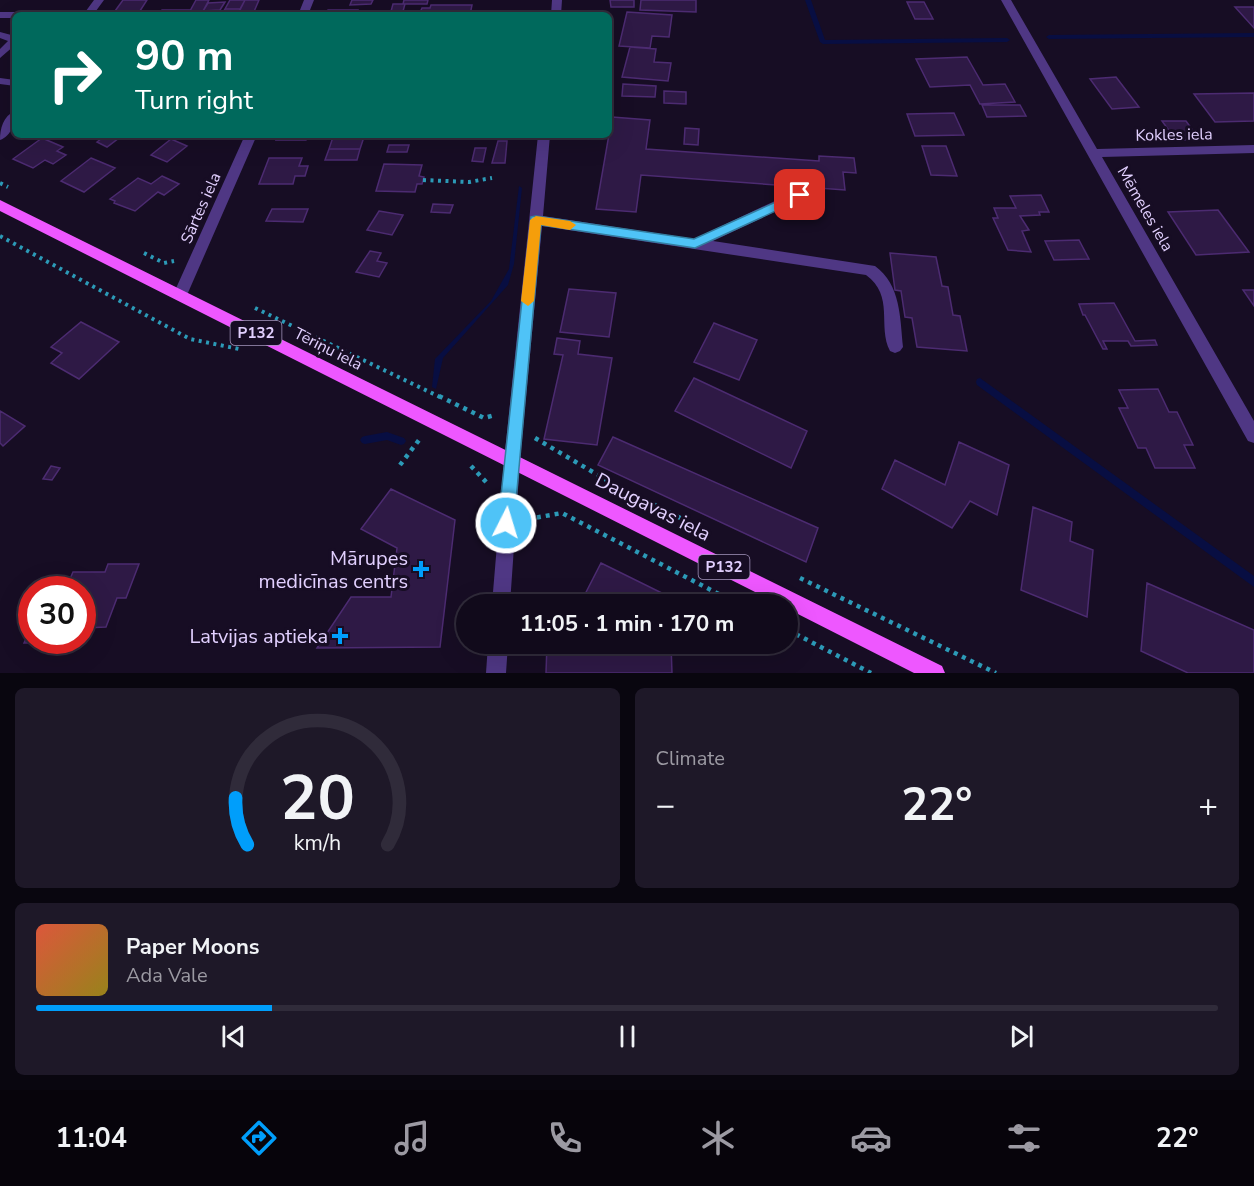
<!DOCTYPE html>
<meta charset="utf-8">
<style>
body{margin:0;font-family:"Nunito Sans",sans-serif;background:#1e1828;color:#f1f3f6;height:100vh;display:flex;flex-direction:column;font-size:22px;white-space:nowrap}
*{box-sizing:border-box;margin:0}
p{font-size:20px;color:#9c9aa3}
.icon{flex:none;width:33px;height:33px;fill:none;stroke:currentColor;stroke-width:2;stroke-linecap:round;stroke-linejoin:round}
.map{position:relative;height:673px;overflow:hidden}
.panel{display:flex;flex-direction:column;gap:15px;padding:15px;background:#09060f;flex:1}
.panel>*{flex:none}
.guide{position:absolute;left:12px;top:12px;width:600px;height:126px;border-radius:9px;box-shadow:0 6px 24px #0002,0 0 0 2px #302b3a;background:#00695c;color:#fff;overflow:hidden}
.speed{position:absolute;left:18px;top:576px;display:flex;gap:12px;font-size:30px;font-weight:700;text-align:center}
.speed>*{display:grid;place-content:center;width:78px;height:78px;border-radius:50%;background:#110a1b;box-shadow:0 6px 24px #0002,0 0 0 2px #302b3a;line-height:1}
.speed .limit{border:9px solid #d22;background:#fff;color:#111}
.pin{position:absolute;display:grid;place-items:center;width:51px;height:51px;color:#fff;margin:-26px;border-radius:12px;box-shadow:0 3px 9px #0006}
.me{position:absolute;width:66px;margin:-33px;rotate:5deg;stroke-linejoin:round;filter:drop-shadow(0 0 4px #0008)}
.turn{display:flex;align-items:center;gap:21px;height:126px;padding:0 24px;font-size:27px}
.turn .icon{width:78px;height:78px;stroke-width:2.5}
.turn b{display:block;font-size:42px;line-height:51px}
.big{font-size:45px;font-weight:700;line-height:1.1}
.panel .tile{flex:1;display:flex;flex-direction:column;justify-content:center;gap:9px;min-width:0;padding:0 21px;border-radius:9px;background:#1e1828}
.panel .dial{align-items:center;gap:0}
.dial svg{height:156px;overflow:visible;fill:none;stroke:#302b3a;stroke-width:7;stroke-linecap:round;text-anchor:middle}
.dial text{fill:#f1f3f6;stroke:none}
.song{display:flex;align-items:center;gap:18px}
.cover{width:72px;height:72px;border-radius:9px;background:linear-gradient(135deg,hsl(10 70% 55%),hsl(50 70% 35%))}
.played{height:6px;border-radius:3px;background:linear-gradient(90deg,#009efb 20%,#302b3a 20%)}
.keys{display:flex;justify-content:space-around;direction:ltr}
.heat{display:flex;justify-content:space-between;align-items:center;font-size:33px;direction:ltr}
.panel .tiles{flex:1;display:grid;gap:15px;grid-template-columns:1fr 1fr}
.tile:last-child{grid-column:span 2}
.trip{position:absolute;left:456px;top:594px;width:342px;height:60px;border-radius:30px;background:#110a1b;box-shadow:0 6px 24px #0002,0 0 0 2px #302b3a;font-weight:700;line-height:60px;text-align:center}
.dock{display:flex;height:96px;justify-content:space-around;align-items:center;background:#07040b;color:#9c9aa3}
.dock .icon{width:42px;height:42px}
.dock .on{color:#009efb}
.dock b{font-size:27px;color:#f1f3f6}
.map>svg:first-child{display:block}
.water{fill:#080e42}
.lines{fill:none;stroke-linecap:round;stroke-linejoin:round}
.stream{fill:#080e42;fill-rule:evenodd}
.building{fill:#2e1945;stroke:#4c2b71;stroke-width:1.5}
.path-far1{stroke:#2c9ab7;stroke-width:4;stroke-dasharray:3 4.5;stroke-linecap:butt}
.path{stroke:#2c9ab7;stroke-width:4.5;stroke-dasharray:4 5;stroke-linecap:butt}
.service{fill:#4f3784;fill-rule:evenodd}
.minor{fill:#4f3784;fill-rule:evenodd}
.primary{fill:#ee57ff;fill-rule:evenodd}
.route{fill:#4fc3f7;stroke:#337fa1;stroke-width:1.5}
.slow{fill:#f59e0b}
.poi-dot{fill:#009efb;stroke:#170d24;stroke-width:2}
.labels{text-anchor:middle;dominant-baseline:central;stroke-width:6;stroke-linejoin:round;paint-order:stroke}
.shield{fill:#170d24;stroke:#a596bd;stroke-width:1.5}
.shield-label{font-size:15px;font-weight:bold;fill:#e2d0ff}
.street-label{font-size:16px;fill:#e2d0ff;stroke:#170d24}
.near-street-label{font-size:20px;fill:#e2d0ff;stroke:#170d24}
.near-poi-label{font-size:20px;fill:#e2d0ff;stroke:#170d24;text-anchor:end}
</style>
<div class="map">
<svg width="1254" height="673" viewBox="0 0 1254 673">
<rect width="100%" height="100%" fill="#170d24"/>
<!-- water -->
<path class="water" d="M519 186 522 188 514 264 508 285 443 358 436 389 432 387 435 359 491 301 509 269Z"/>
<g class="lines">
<!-- stream -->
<path class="stream" d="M805 0H811L825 40 1007 38 1010 40 1007 42 823 44 820 42Z
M1254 33V37L1049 39 1046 37 1049 35Z
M980 378 1254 576V587L977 385 976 382 977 379Z
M387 432 404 438 406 441 404 444 401 445 387 440 365 444 362 443 360 440 362 437 365 436Z"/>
</g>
<!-- building -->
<path class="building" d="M123 0H147L138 14H123L125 11H115Z
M196 0H209L203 11H190Z
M230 0H245L240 9H225Z
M245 0H259L253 14H238Z
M352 0H373L371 4 350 5Z
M404 0H428L427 4H403Z
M610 0H634V7H611Z
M641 0H696V12L640 10Z
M225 2 220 10 203 11 208 3Z
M907 2H924L933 19H915Z
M393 4H405L402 15H390Z
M431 5H472L470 15H419L422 8H430Z
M1235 7H1254V28Z
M225 9H240L237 15H221Z
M162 10H189L186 15H158Z
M328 10H358L357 15H326Z
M627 12 672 15 669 37 652 36 650 48 619 46Z
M630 47 656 49 654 62 671 63 668 81 622 77Z
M967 57 983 85 1005 84 1015 102 980 104 970 85 930 87 916 59Z
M1116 77 1139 107 1112 109 1090 79Z
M623 84 656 86 655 97 622 96Z
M664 91 686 92V104L664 103Z
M1254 93V121L1215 122 1194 94Z
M982 105H1020L1026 116 987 117Z
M954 113 964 135 915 136 907 114Z
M612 117 650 120 646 149 819 161V156L854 158 856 173 843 172 845 190 641 175 636 212 596 209Z
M1162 121H1186L1200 140H1176Z
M685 128 699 129 698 145 684 144Z
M106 135H123L107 147 97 142Z
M278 135H308L306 140H276Z
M333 137H364L360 149H329Z
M42 138 63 147 57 151 66 155 53 164 45 160 33 168 13 159Z
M171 139 187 146 167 162 151 155Z
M498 141H507L505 163H492Z
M389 145H409L407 152H387Z
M922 146H946L957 176 931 175Z
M475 148H486L483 162 472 161Z
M329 149H360L357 160H325Z
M91 158 115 168 84 192 61 181Z
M269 158H302L299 166H308L305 176H295L293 184H259Z
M384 164 422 165 419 176 424 177 422 184H417L415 192 376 191Z
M162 176 179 184 164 195 158 192 135 211 114 203 115 201 110 199 138 178 151 184Z
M1041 195 1049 212H1039L1040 215 1020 216 1029 230 1022 231 1031 252 1008 250 993 218H998L994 208H1016L1010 196Z
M433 204 453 205 450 213 431 212Z
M272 209H308L303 222 266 221Z
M1218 210 1249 252 1196 255 1168 212Z
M379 211 403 215 392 235 367 230Z
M1079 240 1089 259 1054 260 1045 241Z
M370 251 381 253 377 261 387 263 379 277 356 272Z
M890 253 936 257 942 286 948 287 953 315 960 316 967 351 917 347 912 318 905 317 901 291 895 290Z
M569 289 616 293 609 337 560 332Z
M1243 290H1254V306Z
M1114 303 1135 341 1155 340 1157 345 1131 346 1128 341H1103L1107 349H1103L1085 315H1083L1079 304Z
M81 322 119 342 79 379 51 363 62 353 51 347Z
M714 323 757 340 739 380 694 362Z
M557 338 580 341 578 354 612 358 597 445 544 439 563 355 554 354Z
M694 378 807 431 791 468 675 411Z
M1158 389 1169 412H1177L1193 445H1184L1195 468H1155L1146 448H1138L1119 408H1128L1119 390Z
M0 411 25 426 3 446 0 443Z
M613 437 818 528 806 562 598 465Z
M959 442 1009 465 997 515 970 501 952 528 882 489 895 460 945 485Z
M51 466 60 468 52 480 43 479Z
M391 489 455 520 440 647 317 648 351 597H391L397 548 361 529Z
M1033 507 1072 522 1070 541 1093 550 1087 617 1021 590Z
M601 563 668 596 669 604H575L582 600Z
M108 564H139L126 598H117L106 627 84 628 82 632V590H48L52 579H70L73 572H105Z
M1147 583 1254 630V673H1188L1141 651Z
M32 626V640H79L78 642 24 643Z
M547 644H671L672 673H546Z"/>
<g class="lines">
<!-- path-far1 -->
<path class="path-far1" d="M423 180 469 182 492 178
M0 183 8 187
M0 236 190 339 239 349
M144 253 164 263 174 261
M255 308 442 398"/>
<!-- path -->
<path class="path" d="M439 396 484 418 495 415
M535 438 615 485 694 525
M400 465 419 440
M471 466 488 484
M528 519 562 513 738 604
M800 578 996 673
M788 630 871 673"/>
<!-- service -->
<path class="service" d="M0 12H35L40 15H15V18H0Z
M0 32 15 36V45L0 58V49L8 41 0 38Z
M0 78 15 80V86L0 84Z"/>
<!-- minor -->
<path class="minor" d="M94 0H104L93 15H83Z
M304 0H314L308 15H298Z
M552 0H562L561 15H551Z
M1001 0H1011L1097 149 1254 145V153L1102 157 1254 421V443L1248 441Z
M15 111C15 122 12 136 0 140 0 129 3 116 15 111Z
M245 135H257L187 295 185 299H175L173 295Z
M538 135H550L543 216 694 239 794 192H804L805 195 804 198 713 241 875 266C901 285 900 318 903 347L900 351 895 353 890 351C877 326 895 296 866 275L542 226 520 461 510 604H492L504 461Z
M488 644H508L506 673H486Z"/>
<!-- primary -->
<path class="primary" d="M0 200 942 666 945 673H914L788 609V604H779L0 211Z"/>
</g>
<!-- route -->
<path class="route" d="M800 191 805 195 804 198 695 248 541 225 514 523 512 528 506 531 501 528 498 523 531 217 536 216 694 239Z"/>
<!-- slow -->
<path class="slow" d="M536 216 570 221 576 225 570 230 541 225 534 301 528 306 521 301 530 220Z"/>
<!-- markers -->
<g class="poi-dot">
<path d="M418 560h6v6h6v6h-6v6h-6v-6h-6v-6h6z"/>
<path d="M337 627h6v6h6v6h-6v6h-6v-6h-6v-6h6z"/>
</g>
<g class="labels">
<!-- shield labels -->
<g class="shield">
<rect x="230.5" y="321" width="51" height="24" rx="4.5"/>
<rect x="698.5" y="555" width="51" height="24" rx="4.5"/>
</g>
<g class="shield-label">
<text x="256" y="333">P132</text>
<text x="724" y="567">P132</text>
</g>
<!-- street labels -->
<g class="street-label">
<text transform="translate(1174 135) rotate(-1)">Kokles iela</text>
<text transform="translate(201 208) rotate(-66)">Sārtes iela</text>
<text transform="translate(1145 209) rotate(60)">Mēmeles iela</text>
<text transform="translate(328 349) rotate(27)">Tēriņu iela</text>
</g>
<!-- near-street labels -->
<g class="near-street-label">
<text transform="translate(653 507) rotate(27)">Daugavas iela</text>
</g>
<!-- near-poi labels -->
<g class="near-poi-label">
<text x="408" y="558">Mārupes<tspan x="408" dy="23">medicīnas centrs</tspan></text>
<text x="328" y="636">Latvijas aptieka</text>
</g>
</g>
</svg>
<div class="speed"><div class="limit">30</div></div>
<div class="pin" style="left:800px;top:195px;background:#d93025"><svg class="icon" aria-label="arrive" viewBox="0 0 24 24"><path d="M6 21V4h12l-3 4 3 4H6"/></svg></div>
<svg class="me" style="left:506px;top:523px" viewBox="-20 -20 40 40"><circle r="17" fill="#4fc3f7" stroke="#fff" stroke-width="3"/><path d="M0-11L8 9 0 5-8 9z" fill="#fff"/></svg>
<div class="trip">11:05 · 1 min · 170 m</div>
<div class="guide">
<div class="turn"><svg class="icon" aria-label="right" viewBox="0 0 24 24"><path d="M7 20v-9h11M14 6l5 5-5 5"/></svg><div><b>90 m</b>Turn right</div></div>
</div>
</div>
<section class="panel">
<div class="tiles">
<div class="tile dial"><svg viewBox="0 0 100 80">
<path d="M14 69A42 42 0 1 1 86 69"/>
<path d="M14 69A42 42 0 0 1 8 45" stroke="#009efb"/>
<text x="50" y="56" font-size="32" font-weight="700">20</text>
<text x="50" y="72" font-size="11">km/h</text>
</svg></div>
<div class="tile"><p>Climate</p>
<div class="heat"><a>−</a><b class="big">22°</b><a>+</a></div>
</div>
<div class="tile">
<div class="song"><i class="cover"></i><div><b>Paper Moons</b><p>Ada Vale</p></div></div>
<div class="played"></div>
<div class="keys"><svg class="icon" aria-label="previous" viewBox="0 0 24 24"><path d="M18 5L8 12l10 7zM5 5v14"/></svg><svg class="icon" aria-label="pause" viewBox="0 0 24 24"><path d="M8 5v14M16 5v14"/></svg><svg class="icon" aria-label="next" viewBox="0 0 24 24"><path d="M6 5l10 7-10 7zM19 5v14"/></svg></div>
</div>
</div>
</section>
<nav class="dock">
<b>11:04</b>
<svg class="icon on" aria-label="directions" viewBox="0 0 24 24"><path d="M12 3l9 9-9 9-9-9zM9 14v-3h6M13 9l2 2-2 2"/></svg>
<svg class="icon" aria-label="music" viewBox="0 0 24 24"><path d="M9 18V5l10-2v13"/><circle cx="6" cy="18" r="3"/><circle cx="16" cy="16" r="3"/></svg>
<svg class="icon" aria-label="phone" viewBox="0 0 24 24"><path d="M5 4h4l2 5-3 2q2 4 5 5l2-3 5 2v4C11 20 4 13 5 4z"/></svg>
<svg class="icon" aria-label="climate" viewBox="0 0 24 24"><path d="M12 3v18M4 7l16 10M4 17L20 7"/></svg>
<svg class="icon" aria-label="car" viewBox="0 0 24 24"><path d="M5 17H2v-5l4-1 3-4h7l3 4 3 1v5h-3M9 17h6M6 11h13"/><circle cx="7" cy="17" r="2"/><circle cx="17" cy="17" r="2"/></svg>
<svg class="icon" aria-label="filters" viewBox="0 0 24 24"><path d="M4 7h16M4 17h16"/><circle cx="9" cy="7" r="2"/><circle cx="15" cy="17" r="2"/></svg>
<b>22°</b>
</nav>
